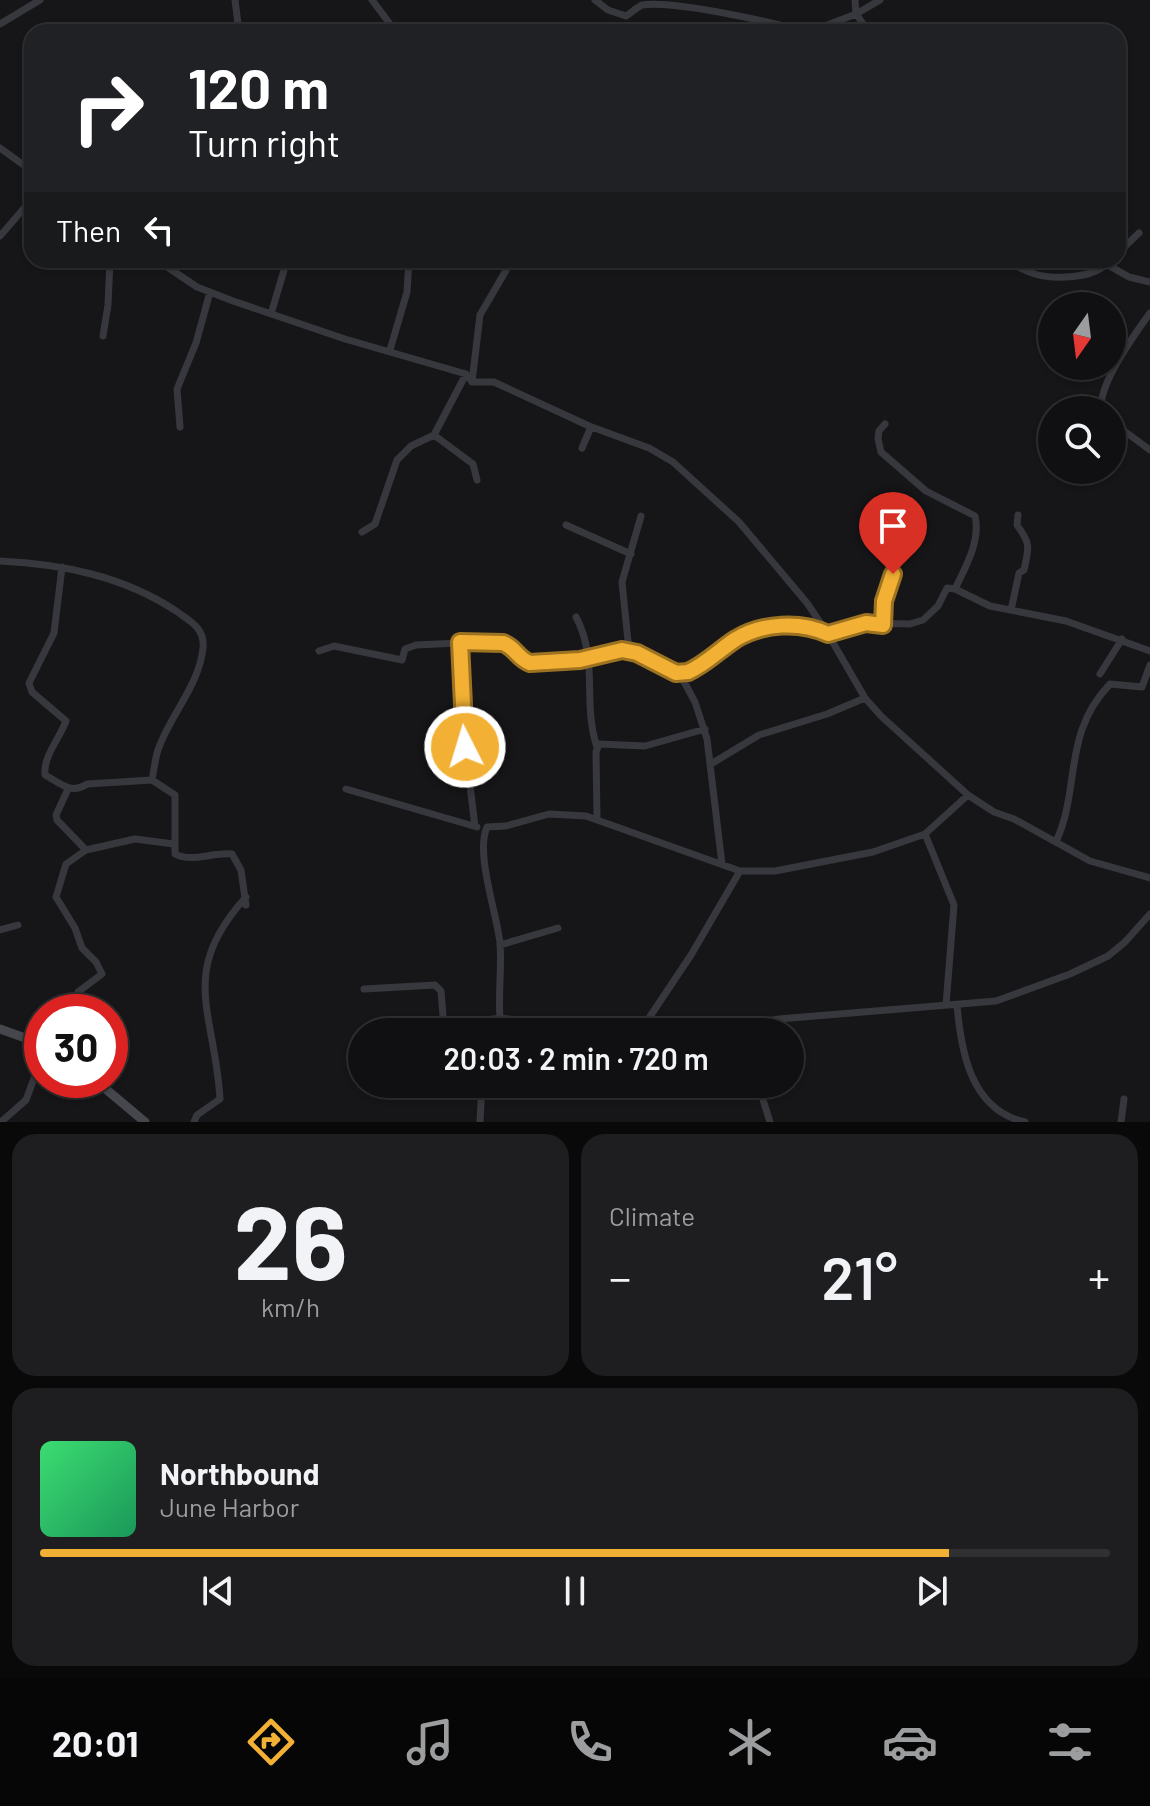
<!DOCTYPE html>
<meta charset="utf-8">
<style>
body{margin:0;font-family:Barlow,sans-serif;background:#1e1e20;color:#f1f3f6;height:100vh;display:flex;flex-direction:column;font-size:30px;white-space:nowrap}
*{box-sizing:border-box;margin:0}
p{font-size:26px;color:#9c9d9f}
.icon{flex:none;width:44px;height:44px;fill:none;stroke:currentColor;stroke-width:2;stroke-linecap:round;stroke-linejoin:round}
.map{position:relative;height:1122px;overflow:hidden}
.panel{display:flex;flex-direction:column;gap:12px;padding:12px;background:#09090a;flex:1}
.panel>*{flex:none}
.banner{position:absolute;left:24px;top:24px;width:1102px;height:244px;border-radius:24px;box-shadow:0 2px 6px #0004,0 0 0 2px #303032;background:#202124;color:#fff;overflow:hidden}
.needle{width:52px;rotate:194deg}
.tools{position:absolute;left:1038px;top:292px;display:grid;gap:16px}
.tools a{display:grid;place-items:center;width:88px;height:88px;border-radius:50%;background:#101012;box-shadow:0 2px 6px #0004,0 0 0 2px #303032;font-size:40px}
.speed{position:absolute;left:24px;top:994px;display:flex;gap:16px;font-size:40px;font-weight:700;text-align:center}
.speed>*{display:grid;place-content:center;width:104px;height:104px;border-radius:50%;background:#101012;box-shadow:0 2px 6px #0004,0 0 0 2px #303032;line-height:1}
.speed .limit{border:12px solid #d22;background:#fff;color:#111}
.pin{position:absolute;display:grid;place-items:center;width:68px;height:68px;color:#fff;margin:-82px -34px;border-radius:50% 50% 50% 0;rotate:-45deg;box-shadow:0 0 8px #0007}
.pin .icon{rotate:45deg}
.me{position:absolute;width:88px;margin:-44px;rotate:355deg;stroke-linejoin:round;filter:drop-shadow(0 0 6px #0008)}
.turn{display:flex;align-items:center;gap:28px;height:168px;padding:0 32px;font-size:36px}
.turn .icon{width:104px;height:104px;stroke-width:2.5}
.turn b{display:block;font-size:56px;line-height:68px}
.then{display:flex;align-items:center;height:76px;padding:0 32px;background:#0003;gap:16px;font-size:30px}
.big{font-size:60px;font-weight:600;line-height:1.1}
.panel .tile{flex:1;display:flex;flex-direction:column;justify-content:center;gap:12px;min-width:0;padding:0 28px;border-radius:24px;background:#1e1e20}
.panel .dial{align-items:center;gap:0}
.dial b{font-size:104px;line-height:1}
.song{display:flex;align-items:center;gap:24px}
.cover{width:96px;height:96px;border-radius:12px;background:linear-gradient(135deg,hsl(140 70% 55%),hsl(150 70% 35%))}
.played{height:8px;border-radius:4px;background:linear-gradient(90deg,#f2b134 85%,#303032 85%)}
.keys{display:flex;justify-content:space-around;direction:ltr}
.heat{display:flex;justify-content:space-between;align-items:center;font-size:44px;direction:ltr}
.panel .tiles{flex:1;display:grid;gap:12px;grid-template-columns:1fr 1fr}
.tile:last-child{grid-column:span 2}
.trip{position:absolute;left:348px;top:1018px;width:456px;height:80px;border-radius:40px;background:#101012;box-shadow:0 2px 6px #0004,0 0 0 2px #303032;font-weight:600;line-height:80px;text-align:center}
.dock{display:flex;height:128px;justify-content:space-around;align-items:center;background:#060607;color:#9c9d9f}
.dock .icon{width:56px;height:56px}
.dock .selected{color:#f2b134}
.dock b{font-size:36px;color:#f1f3f6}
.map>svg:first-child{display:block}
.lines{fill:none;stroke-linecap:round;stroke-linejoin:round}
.street{stroke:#37383d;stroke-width:7}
.secondary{stroke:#45474d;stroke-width:9}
.route-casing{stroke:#9d7322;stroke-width:20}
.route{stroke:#f2b134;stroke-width:14}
</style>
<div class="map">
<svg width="1150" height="1122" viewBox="0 0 1150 1122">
<rect width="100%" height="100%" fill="#161618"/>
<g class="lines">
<!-- street -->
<path class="street" d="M235 0 239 32
M372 0 396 32
M595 0 608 10 626 16C631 13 636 8 642 5 674 0 771 22 807 32
M855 0 856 14 869 32
M0 24 40 0
M809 32 856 14 880 0
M0 148 32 171
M0 236 32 199
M1118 253 1139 233
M157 260 197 287 233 301 345 339 466 374 472 382H494L589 426 649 448 673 462 739 522 807 603 828 634 865 698 881 716 968 795 994 812 1014 819 1090 861 1150 878
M1005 260C1014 265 1025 271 1035 274 1054 280 1093 278 1106 264L1129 277 1150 282
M271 314 287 260
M103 336 108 305 110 260
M390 350 407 292 409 260
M472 382 480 315 512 260
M1102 410C1096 388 1136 332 1150 313
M1112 422 1150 450
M180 427 177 389 196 343 210 292
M434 435 473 464 477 480
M582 448 591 427
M566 525 631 554
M362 532 375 524 397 460 411 446 434 435 466 374
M0 561C62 564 123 576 176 611 190 621 205 628 203 648 199 686 170 715 158 750 155 759 154 770 152 780
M62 567 54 633 29 683 32 692 66 721C60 738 43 756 45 775 60 783 71 795 87 784L152 780 175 795V854C191 863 213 852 232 854L241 870 246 905
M955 589 990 606 1066 621 1150 651
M1011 610 1019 573 1024 570C1029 547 1031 544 1017 525L1018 515
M576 617C599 660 582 703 597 747
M883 625 884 601 893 574
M460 642 462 721 475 826
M319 651 334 646 402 660 405 649 416 645 481 642 509 645 524 661 530 663 580 660 622 650 637 653 682 678 695 702 707 739 722 864
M629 651 622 582 641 516
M677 673C699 670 713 655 731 642 759 623 798 621 828 634L866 623 910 624 923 620 938 606 947 588 955 589C965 568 981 541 975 516L926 491 881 452 878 439 879 431 885 424
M1100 674 1122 639
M711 764 759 735 827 714 865 698
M68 789 56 815 57 820 86 850
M346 789 477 827
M597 818 596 752 599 744 645 746 705 729
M925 834 954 905 946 1005
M1056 842C1081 787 1062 734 1110 684L1142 687 1150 665
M0 930 18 925
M500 945 558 928
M364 989 435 985 441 991 444 1028
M957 1005C961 1052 971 1110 1025 1122
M75 1012 78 992 102 974 96 962 82 948 75 928 56 897 66 864 86 850 135 839 174 844
M500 1018C498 993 502 968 500 943 497 914 475 853 487 827L506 826 549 814 586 816 740 871H775L873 852 925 834 968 795
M477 1021 482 1032
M435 1029 500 1018 613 1032
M645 1032 649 1018 691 955 740 871
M705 1032 779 1019 996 1001 1070 974 1108 956 1125 942 1150 914
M758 1084 770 1122
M1 1122 26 1100 42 1057
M194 1122 197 1115 220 1099C215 1012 177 973 246 897
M480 1122 482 1084
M1121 1122 1124 1099"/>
<!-- secondary -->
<path class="secondary" d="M0 1029 42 1044
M95 1080 145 1122"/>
</g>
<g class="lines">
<defs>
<path id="route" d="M465 747 460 642 503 643C515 647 518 659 530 663L580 660 622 650 637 653 676 673 688 672C706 664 719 650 736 639 763 623 800 621 828 634L866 623 883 625 884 601 893 574"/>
</defs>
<!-- route casing -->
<use href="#route" class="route-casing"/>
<!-- route -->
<use href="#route" class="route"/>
</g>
</svg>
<div class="tools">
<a><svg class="needle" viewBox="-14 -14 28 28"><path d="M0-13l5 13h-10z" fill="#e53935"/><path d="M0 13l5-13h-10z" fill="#9c9d9f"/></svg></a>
<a><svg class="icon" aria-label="search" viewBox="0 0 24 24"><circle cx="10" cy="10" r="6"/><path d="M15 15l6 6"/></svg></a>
</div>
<div class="speed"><div class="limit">30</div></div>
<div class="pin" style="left:893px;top:574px;background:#d93025"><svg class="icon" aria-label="arrive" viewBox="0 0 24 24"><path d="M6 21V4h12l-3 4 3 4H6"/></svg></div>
<svg class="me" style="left:465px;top:747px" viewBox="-20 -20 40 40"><circle r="17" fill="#f2b134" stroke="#fff" stroke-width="3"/><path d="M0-11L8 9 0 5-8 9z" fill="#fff"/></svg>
<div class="trip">20:03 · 2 min · 720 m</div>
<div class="banner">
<div class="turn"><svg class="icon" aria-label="right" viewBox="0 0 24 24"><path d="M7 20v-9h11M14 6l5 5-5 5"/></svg><div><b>120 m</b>Turn right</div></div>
<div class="then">Then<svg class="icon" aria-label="left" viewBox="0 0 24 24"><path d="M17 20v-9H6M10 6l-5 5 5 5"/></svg></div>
</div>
</div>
<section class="panel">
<div class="tiles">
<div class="tile dial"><b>26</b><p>km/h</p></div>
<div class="tile"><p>Climate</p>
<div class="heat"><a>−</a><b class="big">21°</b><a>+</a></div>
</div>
<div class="tile">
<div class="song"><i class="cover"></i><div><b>Northbound</b><p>June Harbor</p></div></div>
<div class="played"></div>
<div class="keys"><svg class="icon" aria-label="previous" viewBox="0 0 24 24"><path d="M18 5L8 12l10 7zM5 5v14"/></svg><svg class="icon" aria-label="pause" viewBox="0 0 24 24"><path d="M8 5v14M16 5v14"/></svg><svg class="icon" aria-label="next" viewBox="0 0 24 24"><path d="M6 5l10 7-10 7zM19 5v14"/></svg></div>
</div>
</div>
</section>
<nav class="dock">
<b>20:01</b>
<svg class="icon selected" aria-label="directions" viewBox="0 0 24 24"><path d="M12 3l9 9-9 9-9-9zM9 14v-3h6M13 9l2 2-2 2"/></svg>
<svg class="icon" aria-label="music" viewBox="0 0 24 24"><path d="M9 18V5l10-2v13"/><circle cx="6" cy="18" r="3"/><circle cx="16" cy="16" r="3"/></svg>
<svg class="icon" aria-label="phone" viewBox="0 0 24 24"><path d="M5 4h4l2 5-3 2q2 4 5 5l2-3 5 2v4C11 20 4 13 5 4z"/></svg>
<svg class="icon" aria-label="climate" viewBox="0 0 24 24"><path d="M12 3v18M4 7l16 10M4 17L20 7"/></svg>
<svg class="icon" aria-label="car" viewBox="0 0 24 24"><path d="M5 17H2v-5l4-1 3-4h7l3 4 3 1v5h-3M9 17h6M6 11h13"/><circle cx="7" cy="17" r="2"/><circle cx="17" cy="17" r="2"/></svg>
<svg class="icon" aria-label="filters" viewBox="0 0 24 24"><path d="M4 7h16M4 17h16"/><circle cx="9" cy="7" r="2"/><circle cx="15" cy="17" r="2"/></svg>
</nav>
